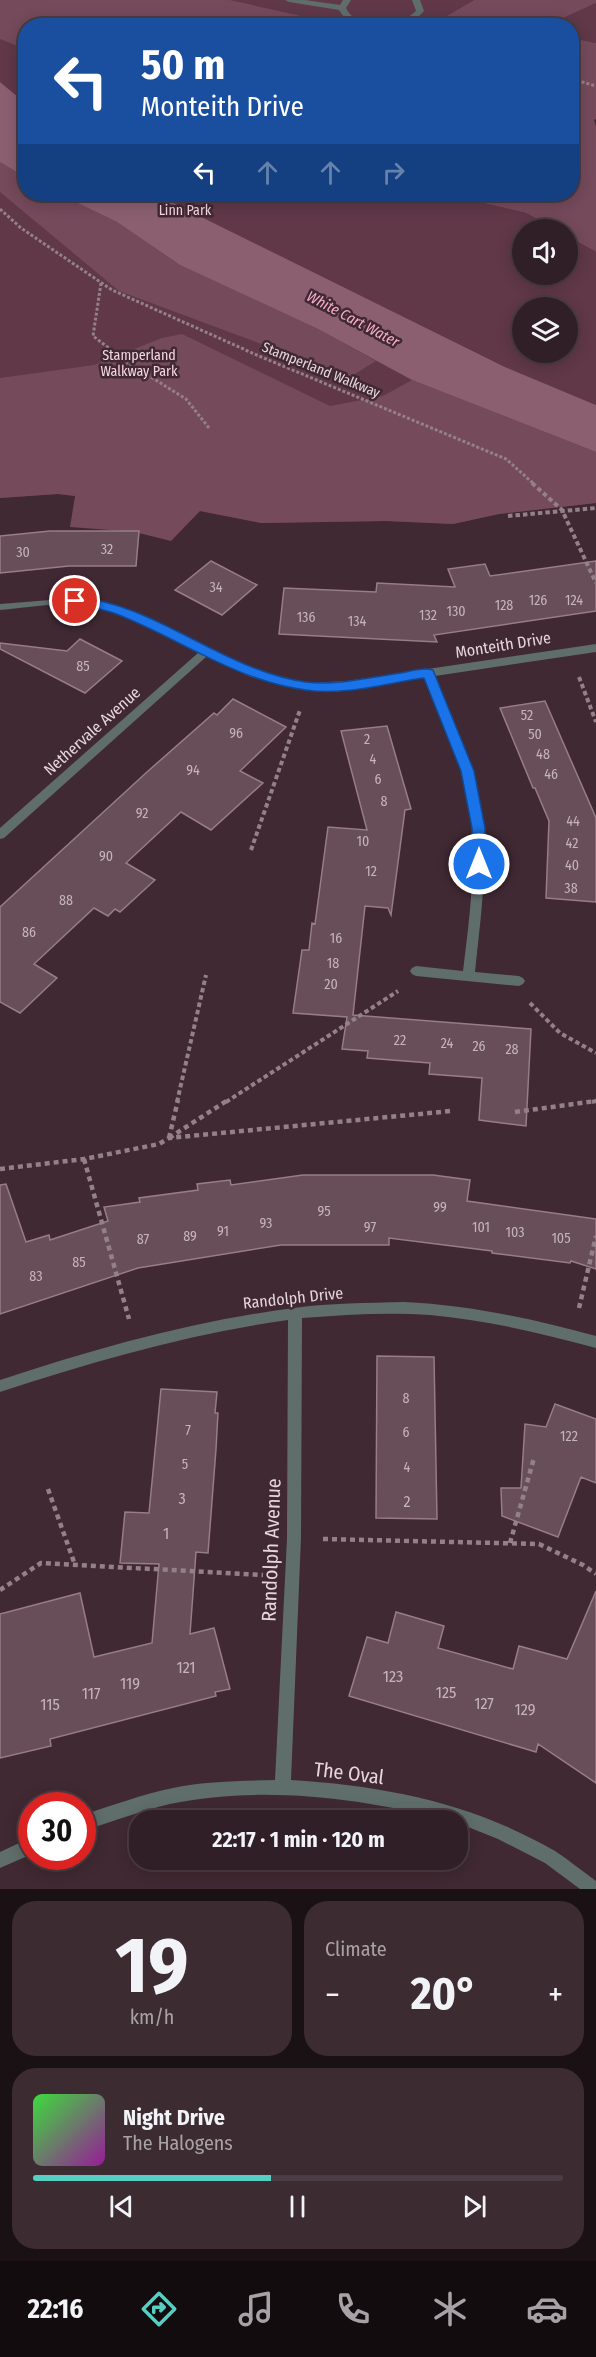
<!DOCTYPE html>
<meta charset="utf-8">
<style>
body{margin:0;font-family:"Fira Sans Condensed",sans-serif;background:#3c2c32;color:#f1f3f6;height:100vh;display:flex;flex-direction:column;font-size:22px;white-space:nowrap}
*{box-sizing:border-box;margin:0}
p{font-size:20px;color:#a8a2a7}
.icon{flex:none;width:33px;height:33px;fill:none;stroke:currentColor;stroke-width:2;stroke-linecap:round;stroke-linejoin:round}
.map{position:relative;height:1889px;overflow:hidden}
.panel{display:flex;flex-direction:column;gap:12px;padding:12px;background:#1a1115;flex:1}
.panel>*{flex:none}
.top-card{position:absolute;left:18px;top:18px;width:561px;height:183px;border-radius:24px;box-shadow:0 3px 15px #0003,0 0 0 2px #4b3d43;background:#1a4fa0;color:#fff;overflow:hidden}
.buttons{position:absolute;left:512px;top:219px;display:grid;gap:12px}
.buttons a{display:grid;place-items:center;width:66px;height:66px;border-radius:50%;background:#301f26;box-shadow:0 3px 15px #0003,0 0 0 2px #4b3d43;font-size:30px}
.speed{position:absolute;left:18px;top:1792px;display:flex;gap:12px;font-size:30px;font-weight:700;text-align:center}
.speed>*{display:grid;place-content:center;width:78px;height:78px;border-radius:50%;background:#301f26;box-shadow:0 3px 15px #0003,0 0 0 2px #4b3d43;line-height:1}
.speed .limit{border:9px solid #d22;background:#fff;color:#111}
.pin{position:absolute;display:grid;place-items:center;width:51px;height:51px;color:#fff;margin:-26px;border:3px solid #fff;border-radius:50%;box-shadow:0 2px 6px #0007}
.me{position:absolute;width:66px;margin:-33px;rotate:0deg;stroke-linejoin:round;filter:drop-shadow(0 0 4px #0008)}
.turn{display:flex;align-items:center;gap:21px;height:126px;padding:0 24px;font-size:27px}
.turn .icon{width:78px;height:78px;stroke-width:2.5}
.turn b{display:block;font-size:42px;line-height:51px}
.lanes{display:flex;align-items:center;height:57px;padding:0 24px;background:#0003;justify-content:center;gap:30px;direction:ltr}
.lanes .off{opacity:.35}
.big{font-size:45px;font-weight:700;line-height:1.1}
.panel .card{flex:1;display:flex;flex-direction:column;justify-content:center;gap:9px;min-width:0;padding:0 21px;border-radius:24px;background:#3c2c32}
.panel .dial{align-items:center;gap:0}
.dial b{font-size:78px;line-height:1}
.song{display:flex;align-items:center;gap:18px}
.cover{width:72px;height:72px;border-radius:9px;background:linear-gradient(135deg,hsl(120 70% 55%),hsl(300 70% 35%))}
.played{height:6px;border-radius:3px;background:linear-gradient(90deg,#57cec2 45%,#4b3d43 45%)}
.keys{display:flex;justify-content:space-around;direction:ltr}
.heat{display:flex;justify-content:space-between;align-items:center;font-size:33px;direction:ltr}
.panel .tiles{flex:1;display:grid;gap:12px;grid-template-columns:1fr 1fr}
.card:last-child{grid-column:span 2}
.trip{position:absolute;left:129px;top:1810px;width:339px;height:60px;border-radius:24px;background:#301f26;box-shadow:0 3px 15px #0003,0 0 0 2px #4b3d43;font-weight:700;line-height:60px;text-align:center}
.menu{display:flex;height:96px;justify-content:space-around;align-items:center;background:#130c0f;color:#a8a2a7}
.menu .icon{width:42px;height:42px}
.menu .active{color:#57cec2}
.menu b{font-size:27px;color:#f1f3f6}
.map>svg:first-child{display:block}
.green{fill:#603848;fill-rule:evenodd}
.forest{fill:#754a5b}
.water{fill:#8b5f70}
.building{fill:#684e58;stroke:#987c86;stroke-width:1.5}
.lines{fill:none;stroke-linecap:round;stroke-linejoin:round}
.path-far2{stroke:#948188;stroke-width:3;stroke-dasharray:3 2;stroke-linecap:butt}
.path-far1{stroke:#948188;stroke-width:4;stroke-dasharray:4.5 3;stroke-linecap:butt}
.path{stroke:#948188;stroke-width:4.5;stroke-dasharray:5 4;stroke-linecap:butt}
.lane{fill:#5f6d6b;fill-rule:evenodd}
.street{fill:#5f6d6b;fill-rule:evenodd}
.route{fill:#1a73e8;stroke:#114b97;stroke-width:1.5}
.labels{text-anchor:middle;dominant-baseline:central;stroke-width:5;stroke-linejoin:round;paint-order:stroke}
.far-park-label{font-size:14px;fill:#f6d7e2;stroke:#402932}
.far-street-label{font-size:14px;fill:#e6d6dc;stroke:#402932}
.number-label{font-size:14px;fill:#c6b4bb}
.far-water-label{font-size:15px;font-style:italic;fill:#f6adc9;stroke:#402932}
.street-label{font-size:16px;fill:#e6d6dc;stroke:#402932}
.near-number-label{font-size:16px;fill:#c6b4bb}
.near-street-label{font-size:20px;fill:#e6d6dc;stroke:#402932}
</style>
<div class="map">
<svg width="596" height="1889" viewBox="0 0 596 1889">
<rect width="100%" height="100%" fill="#402932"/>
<!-- green -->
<path class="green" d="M0 0H474L431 25 26 26V194H444L526 213 555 229 522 230V274H567V236L596 252V405L505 367 203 218 187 231 596 429V503L499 514 453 524 387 521 261 523 200 511 58 494 0 498ZM522 308H567V352H522Z
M596 3V43L572 38V26H514L557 21Z"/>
<!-- forest -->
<path class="forest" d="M0 0H230L341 25 26 26 25 49 0 39Z
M474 0H596V3L557 21 514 26 431 25Z
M572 38 596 43V119L594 120 596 126V252L567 236V230L555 229 526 213 444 194H572Z
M0 162 25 177 26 194H59L117 222 180 265 318 329 376 361 350 377 119 291 0 192Z
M182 334 330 406 383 396 412 380 596 452V503L499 514 453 524 387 521 261 523 200 511 171 541 135 532 70 527 75 496 58 494 0 498V378L94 365 162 338Z"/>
<!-- water -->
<path class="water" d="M0 82 25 103V177L0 162Z
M59 194H155L505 367 596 405V452L412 380 318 329 180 265 117 222Z"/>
<!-- building -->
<path class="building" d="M50 531H139L136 566H69L0 573V536Z
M211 561 257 585 222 615 175 590Z
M596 561V611L434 635 437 642 279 634 284 588 376 592 377 583 455 587 448 569 485 564 490 576Z
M80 639 122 661 85 693 0 649V643L67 651Z
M233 699 286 727 240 771 263 783 211 830 181 812 126 863 155 880 120 912 115 909 108 916 94 908 34 964 57 978 20 1013 0 1002V907L147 772 214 713 217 715Z
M545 701 596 818V902L546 898 549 821 535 788H533L500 708Z
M387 726 411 809 405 810 391 915 388 908 365 906 353 1015 531 1029 526 1126 479 1120 482 1078 429 1074 430 1063 367 1058 368 1051 342 1049 347 1017 293 1013 302 950H309L312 923 315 924 328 827 367 830 341 731Z
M303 1175H433L470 1180 467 1201 596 1219V1269L571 1261 570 1263 492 1253V1251L389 1238V1245H281L138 1268 0 1314V1185L6 1184 26 1242 49 1235 50 1240 108 1221 104 1207 140 1202 139 1198 198 1190 197 1184 230 1180 231 1185Z
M377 1356 434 1357 437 1519 376 1518Z
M161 1389 217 1392 215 1413H218L216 1449 208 1553 196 1552 190 1634 214 1628 230 1689 215 1692 216 1696 50 1739 51 1746 0 1758V1614L80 1593 94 1657 152 1643 159 1564 120 1563 125 1512 149 1513Z
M555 1404 596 1419V1483L581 1477 558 1537 502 1516 501 1488H521L525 1424 546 1427Z
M596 1591V1783L538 1744 536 1752 349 1696 367 1637 388 1643 396 1612 444 1626 438 1648 513 1669 519 1646 567 1659Z"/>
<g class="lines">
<!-- path-far2 -->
<path class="path-far2" d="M572 79 596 86
M0 209 21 228 112 290 259 356 506 459 534 484
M101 283 93 336 127 362 186 399 209 428"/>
<!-- path-far1 -->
<path class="path-far1" d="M532 483 562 510 596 583
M508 516 596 508
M579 677 596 722
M251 850 300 710
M530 1003 560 1033 596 1053
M177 1102 206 975
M226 1102 398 991
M592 1102 596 1101"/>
<!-- path -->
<path class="path" d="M515 1112 596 1101
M169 1138 228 1100
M169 1138 178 1100
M84 1159 129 1319
M0 1169 84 1159 159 1144 169 1138 451 1111
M579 1308 596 1236
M48 1489 75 1565
M323 1539 539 1544 583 1565 596 1574
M510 1543 534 1458
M0 1590 41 1563 263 1575"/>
<!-- lane -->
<path class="lane" d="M285 0H305L340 5 343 0H351L346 8C351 19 360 20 370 26 355 26 347 23 339 10L289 2Z
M412 0H420L424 11 411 24 395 26 405 20 416 11Z"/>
<!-- street -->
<path class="street" d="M75 598 98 600 129 611 258 671 308 683 347 681 596 644V652L435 676C451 716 471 755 479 797 490 855 481 914 475 972L519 976 523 978 525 981 523 984 519 986 416 976 412 974 410 971 412 968 416 966 463 971C470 914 478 855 468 798 460 756 440 717 425 677L347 689 308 691 251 677 206 657 4 838 0 839V828L198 653C169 639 127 613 97 606 69 600 29 608 0 610V604Z
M404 1302C470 1305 533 1319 596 1336V1348C541 1333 486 1320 430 1315 387 1312 344 1315 302 1318L301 1538 291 1780C386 1786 472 1803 555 1851 569 1860 582 1871 596 1881V1889H580L545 1863 498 1839 458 1823V1821H450C361 1798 262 1785 170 1804 140 1811 112 1822 82 1831V1815C112 1806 142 1794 173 1788 206 1781 241 1781 275 1780L287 1538 288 1320C189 1334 95 1361 0 1392V1380C97 1348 193 1321 294 1308 330 1303 367 1303 404 1302Z
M32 1837V1854L0 1868V1852Z"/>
</g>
<!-- route -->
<path class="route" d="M75 597C155 603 222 670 306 682 336 686 371 677 401 673 411 671 423 667 433 670L474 771 485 828 486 864 484 867H474L472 864V828L461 771 424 678C387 683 344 696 306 690 237 681 182 640 119 615 101 607 88 608 70 604L69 601Z"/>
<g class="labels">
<!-- far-park labels -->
<g class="far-park-label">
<text x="185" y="210">Linn Park</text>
<text x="139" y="355">Stamperland<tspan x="139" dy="16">Walkway Park</tspan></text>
</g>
<!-- far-street labels -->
<g class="far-street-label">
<text transform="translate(321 370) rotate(22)">Stamperland Walkway</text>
</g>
<!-- number labels -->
<g class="number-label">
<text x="107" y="549">32</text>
<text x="23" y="552">30</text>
<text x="216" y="587">34</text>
<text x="538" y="600">126</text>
<text x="574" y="600">124</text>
<text x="504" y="605">128</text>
<text x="456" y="611">130</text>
<text x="428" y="615">132</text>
<text x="306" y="617">136</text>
<text x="357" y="621">134</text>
<text x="83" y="666">85</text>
<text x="527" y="715">52</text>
<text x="236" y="733">96</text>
<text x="535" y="734">50</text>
<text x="367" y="739">2</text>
<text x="543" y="754">48</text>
<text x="373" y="759">4</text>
<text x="193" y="770">94</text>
<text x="551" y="774">46</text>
<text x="378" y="779">6</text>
<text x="384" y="801">8</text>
<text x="142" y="813">92</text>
<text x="573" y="821">44</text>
<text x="363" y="841">10</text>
<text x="572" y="843">42</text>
<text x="106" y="856">90</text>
<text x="572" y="865">40</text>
<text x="371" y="871">12</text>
<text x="571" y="888">38</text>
<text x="66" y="900">88</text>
<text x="29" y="932">86</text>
<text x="336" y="938">16</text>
<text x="333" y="963">18</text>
<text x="331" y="984">20</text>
<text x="400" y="1040">22</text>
<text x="447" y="1043">24</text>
<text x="479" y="1046">26</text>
<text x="512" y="1049">28</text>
<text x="440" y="1207">99</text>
<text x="324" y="1211">95</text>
<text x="266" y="1223">93</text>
<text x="370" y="1227">97</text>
<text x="481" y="1227">101</text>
<text x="223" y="1231">91</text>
<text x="515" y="1232">103</text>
<text x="190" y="1236">89</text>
<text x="561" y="1238">105</text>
<text x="143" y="1239">87</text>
<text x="79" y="1262">85</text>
<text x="36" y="1276">83</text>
<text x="406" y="1398">8</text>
<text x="188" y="1430">7</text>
<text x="406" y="1432">6</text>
<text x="569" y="1436">122</text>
<text x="185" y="1464">5</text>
<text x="407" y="1467">4</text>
</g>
<!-- far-water labels -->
<g class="far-water-label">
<text transform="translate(353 319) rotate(28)">White Cart Water</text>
</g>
<!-- street labels -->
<g class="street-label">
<text transform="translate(503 645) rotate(-9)">Monteith Drive</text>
<text transform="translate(92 731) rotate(-42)">Nethervale Avenue</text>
<text transform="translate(293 1298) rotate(-6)">Randolph Drive</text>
</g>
<!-- near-number labels -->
<g class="near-number-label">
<text x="182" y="1498">3</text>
<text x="407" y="1501">2</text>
<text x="166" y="1533">1</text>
<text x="186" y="1667">121</text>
<text x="393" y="1676">123</text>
<text x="130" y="1683">119</text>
<text x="446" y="1692">125</text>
<text x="91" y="1693">117</text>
<text x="484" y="1703">127</text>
<text x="50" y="1704">115</text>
<text x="525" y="1709">129</text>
</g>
<!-- near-street labels -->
<g class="near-street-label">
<text transform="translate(271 1550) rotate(-88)">Randolph Avenue</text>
<text transform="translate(349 1773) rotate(7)">The Oval</text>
</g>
</g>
</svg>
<div class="buttons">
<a><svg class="icon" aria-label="sound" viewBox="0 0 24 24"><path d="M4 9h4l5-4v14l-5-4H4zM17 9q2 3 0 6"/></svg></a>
<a><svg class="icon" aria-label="layers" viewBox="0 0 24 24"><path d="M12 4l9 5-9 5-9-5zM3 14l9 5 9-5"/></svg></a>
</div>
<div class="speed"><div class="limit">30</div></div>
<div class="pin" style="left:75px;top:601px;background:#d93025"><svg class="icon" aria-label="arrive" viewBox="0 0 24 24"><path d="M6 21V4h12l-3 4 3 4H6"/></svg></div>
<svg class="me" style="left:479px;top:864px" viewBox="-20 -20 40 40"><circle r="17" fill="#1a73e8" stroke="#fff" stroke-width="3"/><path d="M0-11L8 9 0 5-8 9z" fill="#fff"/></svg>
<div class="trip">22:17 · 1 min · 120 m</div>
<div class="top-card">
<div class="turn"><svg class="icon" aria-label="left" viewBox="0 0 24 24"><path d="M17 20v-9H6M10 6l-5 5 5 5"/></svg><div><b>50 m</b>Monteith Drive</div></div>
<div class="lanes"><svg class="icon" aria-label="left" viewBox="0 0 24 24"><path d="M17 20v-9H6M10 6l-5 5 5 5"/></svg><svg class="icon off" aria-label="ahead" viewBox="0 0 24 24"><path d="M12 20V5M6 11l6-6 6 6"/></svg><svg class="icon off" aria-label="ahead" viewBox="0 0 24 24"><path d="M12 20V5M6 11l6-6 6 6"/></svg><svg class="icon off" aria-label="right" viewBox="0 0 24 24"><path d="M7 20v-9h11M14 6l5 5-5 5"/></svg></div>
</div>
</div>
<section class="panel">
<div class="tiles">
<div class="card dial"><b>19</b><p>km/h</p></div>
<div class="card"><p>Climate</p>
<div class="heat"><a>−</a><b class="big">20°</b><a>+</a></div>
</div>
<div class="card">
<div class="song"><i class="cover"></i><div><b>Night Drive</b><p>The Halogens</p></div></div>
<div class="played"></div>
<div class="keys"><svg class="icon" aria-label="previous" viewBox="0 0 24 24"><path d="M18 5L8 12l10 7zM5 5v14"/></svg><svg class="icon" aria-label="pause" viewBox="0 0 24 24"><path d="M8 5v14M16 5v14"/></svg><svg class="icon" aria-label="next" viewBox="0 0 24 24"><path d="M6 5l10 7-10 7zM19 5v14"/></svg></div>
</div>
</div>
</section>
<nav class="menu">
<b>22:16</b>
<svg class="icon active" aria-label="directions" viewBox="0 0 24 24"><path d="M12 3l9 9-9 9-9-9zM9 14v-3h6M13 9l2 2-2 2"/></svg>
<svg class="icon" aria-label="music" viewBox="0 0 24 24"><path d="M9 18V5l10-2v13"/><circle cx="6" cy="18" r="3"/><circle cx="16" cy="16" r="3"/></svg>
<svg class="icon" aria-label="phone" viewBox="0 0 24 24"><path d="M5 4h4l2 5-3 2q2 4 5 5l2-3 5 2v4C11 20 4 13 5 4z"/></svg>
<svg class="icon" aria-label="climate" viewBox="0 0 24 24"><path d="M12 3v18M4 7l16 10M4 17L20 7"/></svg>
<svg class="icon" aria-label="car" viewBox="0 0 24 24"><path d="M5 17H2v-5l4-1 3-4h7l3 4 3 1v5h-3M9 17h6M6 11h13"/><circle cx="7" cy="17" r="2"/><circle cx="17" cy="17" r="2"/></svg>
</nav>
